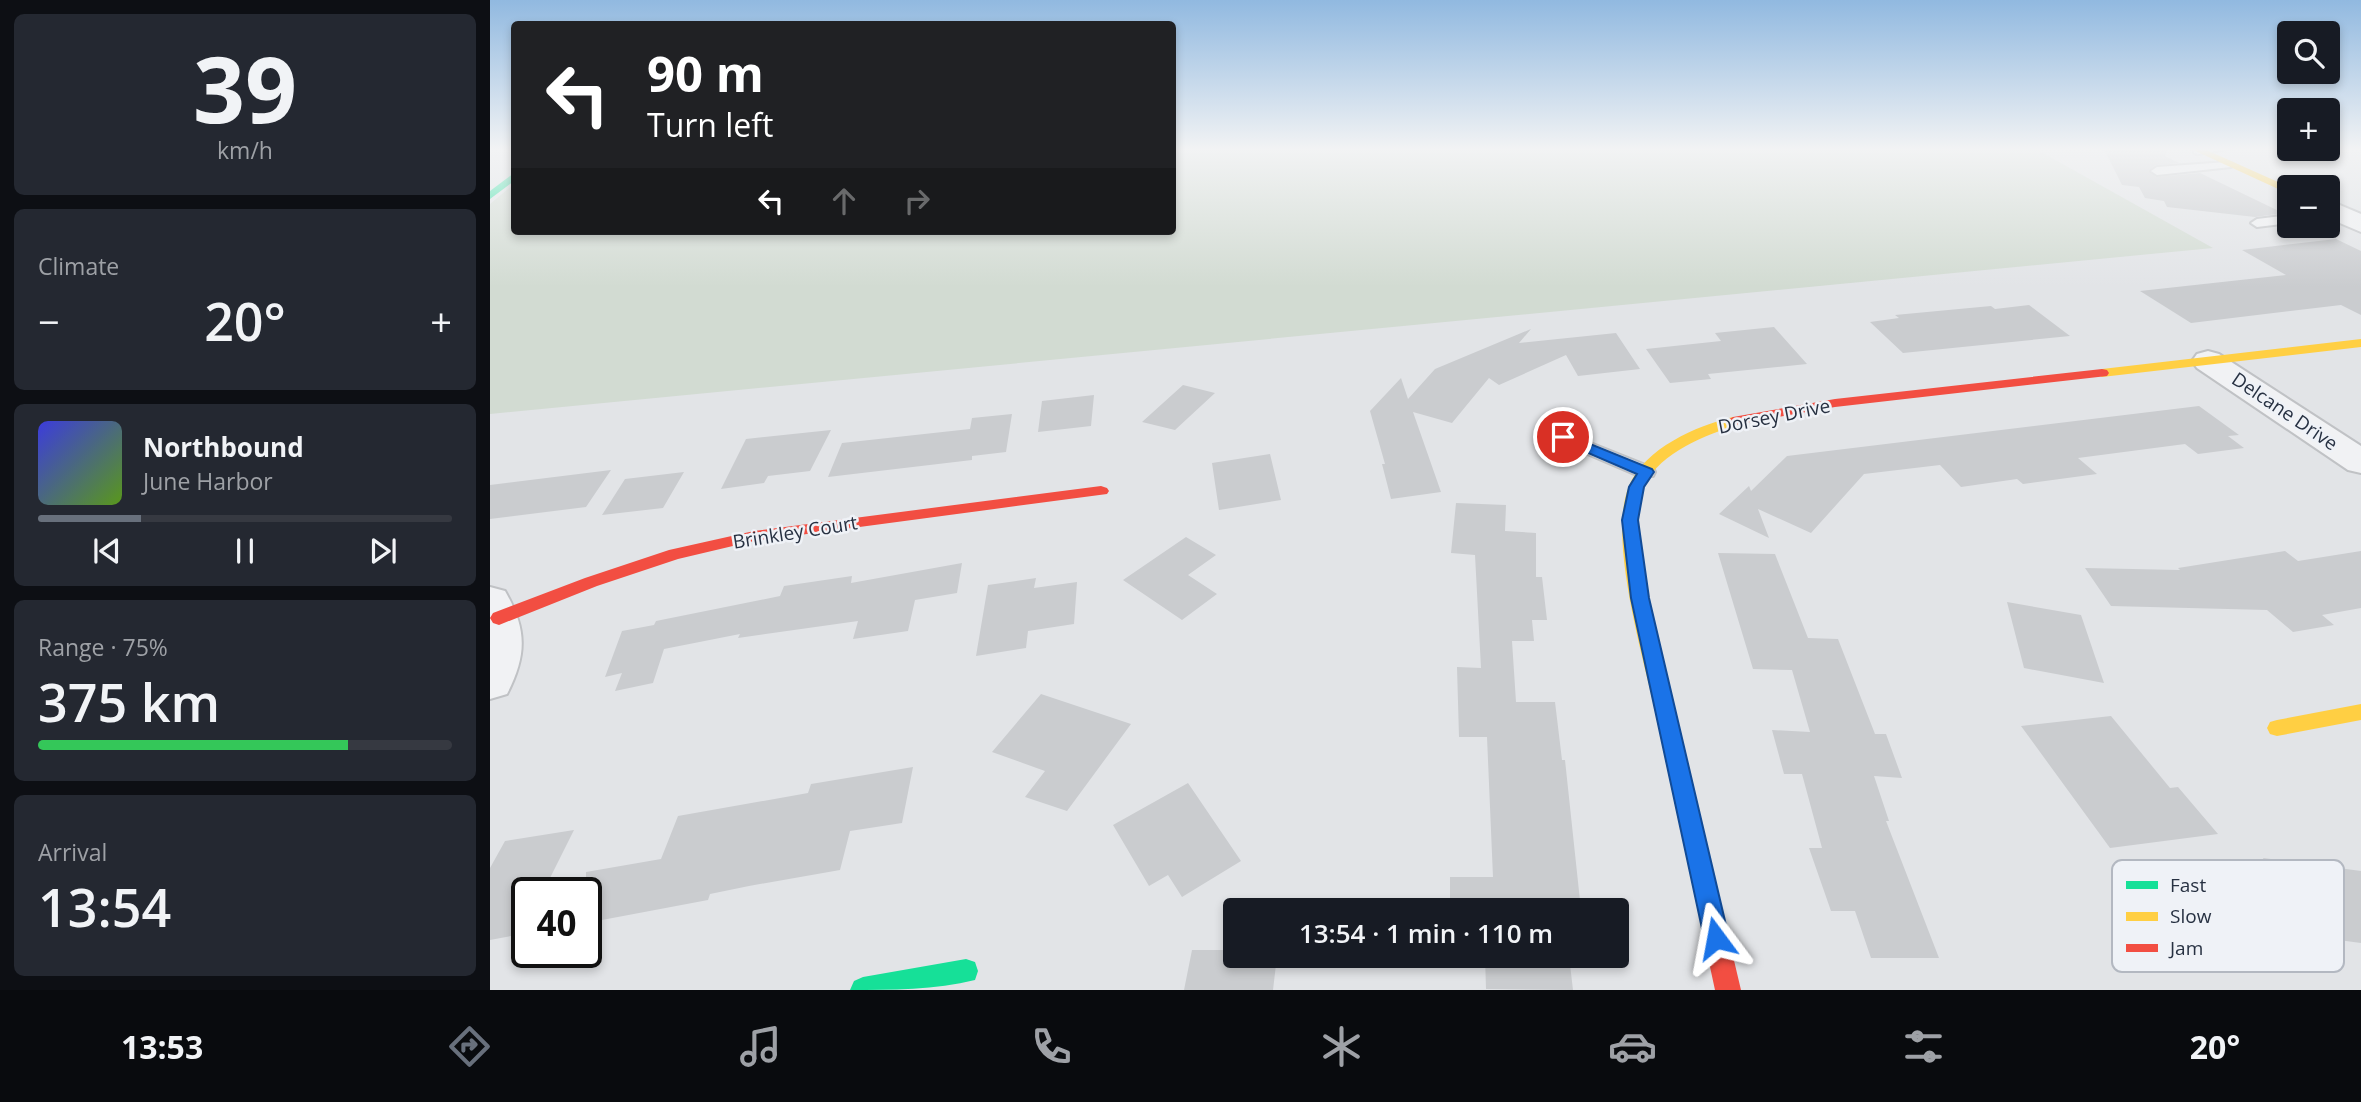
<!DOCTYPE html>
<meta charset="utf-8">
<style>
body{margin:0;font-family:"Open Sans",sans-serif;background:#242831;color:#f1f3f6;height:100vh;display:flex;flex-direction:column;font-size:26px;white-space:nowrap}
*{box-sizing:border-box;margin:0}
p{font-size:23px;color:#9ea1a6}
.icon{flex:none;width:38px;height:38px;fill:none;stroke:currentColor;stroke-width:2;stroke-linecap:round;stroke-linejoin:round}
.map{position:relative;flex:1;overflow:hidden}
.panel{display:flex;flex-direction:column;gap:14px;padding:14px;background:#0d0f14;width:490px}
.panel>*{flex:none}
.top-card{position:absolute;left:21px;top:21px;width:665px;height:214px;border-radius:7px;box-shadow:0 4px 10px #0003;background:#202124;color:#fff;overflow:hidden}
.tools{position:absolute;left:1787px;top:21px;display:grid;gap:14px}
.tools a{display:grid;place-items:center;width:63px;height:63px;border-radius:7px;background:#171b24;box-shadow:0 4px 10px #0003;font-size:35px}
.speed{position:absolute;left:21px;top:877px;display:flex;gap:14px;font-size:35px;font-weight:700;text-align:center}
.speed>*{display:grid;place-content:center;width:91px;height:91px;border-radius:50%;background:#171b24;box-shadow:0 4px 10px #0003;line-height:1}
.speed .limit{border:4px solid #111;border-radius:10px;background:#fff;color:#111}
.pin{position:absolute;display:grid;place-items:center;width:60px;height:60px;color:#fff;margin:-30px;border:4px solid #fff;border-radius:50%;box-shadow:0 2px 7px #0007}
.me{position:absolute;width:77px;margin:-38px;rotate:347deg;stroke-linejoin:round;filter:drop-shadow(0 0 5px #0008)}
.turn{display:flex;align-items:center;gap:24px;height:147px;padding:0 21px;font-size:32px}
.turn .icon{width:91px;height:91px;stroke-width:2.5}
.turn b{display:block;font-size:49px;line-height:60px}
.lanes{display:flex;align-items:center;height:66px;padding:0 21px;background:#0003;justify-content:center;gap:35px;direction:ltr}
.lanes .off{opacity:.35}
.big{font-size:52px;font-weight:600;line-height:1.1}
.panel .widget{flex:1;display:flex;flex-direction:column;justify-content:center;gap:10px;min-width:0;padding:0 24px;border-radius:10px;background:#242831}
.panel .dial{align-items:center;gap:0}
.dial b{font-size:91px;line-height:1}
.song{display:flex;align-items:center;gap:21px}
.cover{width:84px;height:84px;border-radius:10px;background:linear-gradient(135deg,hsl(240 70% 55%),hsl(90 70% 35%))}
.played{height:7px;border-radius:4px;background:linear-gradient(90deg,#68707c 25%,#363941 25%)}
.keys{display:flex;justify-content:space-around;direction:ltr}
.heat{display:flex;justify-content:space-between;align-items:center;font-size:38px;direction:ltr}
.charge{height:10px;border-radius:5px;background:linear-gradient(90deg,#34c759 75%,#363941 0)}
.trip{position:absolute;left:733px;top:898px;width:406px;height:70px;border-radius:7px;background:#171b24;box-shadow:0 4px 10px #0003;font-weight:600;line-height:70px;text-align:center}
.tab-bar{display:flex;height:112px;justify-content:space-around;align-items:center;background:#090b0e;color:#9ea1a6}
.tab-bar .icon{width:49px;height:49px}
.tab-bar .current{color:#68707c}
.tab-bar b{font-size:32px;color:#f1f3f6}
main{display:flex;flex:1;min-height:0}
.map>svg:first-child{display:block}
.green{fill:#d2dbd2}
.building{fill:#cacccf}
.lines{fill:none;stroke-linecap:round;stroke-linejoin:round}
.lane-casing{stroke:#c0c2c5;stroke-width:4}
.street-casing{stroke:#c0c2c5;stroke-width:4}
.lane{fill:#f1f2f4;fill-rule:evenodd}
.street{fill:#f1f2f4;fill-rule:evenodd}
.fast{fill:#16e098;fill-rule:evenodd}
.slow{fill:#ffcf43;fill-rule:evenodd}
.jam{fill:#f24e42;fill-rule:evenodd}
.route{fill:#1a73e8;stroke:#114b97;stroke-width:2}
.labels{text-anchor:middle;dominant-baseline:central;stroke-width:5;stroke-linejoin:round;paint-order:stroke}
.street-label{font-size:19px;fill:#273142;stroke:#eff2f7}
.key{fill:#eff2f7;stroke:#b3b8c1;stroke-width:2}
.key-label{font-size:19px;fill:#273142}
</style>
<main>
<section class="panel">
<div class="widget dial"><b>39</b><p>km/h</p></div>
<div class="widget"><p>Climate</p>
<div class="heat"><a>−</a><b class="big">20°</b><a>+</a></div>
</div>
<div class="widget">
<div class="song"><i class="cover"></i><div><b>Northbound</b><p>June Harbor</p></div></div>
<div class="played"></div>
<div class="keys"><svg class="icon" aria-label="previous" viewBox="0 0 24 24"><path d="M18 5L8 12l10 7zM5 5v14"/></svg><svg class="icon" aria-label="pause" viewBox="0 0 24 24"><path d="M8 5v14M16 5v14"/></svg><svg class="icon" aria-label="next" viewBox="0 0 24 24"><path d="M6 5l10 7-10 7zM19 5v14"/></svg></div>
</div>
<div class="widget"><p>Range · 75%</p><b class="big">375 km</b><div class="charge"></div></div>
<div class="widget"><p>Arrival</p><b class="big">13:54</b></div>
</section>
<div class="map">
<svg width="1871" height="990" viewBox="0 0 1871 990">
<rect width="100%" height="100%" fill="#e2e4e7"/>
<!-- green -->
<path class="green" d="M1544 148 1723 248 0 414V204L24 184V231H682L683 149Z"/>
<!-- building -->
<path class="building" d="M1614 149H1677L1675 156 1689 163 1666 165 1659 170 1666 177 1710 173 1793 213 1765 217 1677 207 1674 201 1655 198 1649 187 1632 185Z
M1846 239 1871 251V315L1851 305 1701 323 1650 291 1796 275 1752 250Z
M1539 305 1580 336 1413 353 1380 322 1409 318 1405 315 1501 306 1505 309Z
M1284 327 1317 364 1218 374 1221 379 1180 383 1156 349 1231 341 1225 333Z
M1041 329 1029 343 1126 333 1150 369 1088 376 1076 355 1009 385 999 378 962 423 923 412 951 492 901 499 892 464H895L880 411 911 378 918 399 945 369Z
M693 385 725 393 685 430 652 422Z
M604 395 601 426 548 432 552 401Z
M1709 406 1749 435 1738 436 1754 448 1708 454 1695 444 1588 458 1607 474 1533 484 1527 479 1471 487 1450 465 1374 474 1321 533 1268 509 1279 538 1229 514 1259 486 1261 491 1297 456Z
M522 414 516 452 482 456V460L338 477 352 443 480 429 482 418Z
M341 430 320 471 278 476 274 483 231 489 256 439Z
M780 454 791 500 729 510 722 463Z
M121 470 96 507 0 519V485Z
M194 472 173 508 112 515 135 479Z
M966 503 1016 505 1015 531 1046 533V577H1052L1057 620H1042L1044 641H1022L1026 702H1065L1072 760H1075L1091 910H960V877H1003L997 737H969L967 667 991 668 985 555 961 553Z
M696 537 726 555 698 575 727 594 692 620 633 580Z
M1795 551 1808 561 1871 551V608L1832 615 1844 625 1803 632 1777 610 1621 606 1595 568 1690 570 1688 568Z
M1228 553 1285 554 1318 638 1348 639 1385 734H1396L1412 778 1384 776 1399 821H1396L1449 958H1381L1365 911H1341L1319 848H1332L1312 774H1294L1282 730 1320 732 1302 670 1263 669Z
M472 563 467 593 425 600 418 631 363 639 368 621 248 638 250 634 174 649 163 683 125 691 132 673 115 677 132 631 164 625 166 621 290 596 294 586 362 576 361 583Z
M546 578 544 588 587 582 584 624 538 631 536 648 486 656 498 585Z
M1517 602 1591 615 1614 683 1534 668Z
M551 694 641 724 577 811 535 797 555 771 502 752Z
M1621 716 1680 788 1688 787 1728 834 1620 848 1531 726Z
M423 767 412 823 360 831 350 870 259 886 220 894 218 900 96 923V872L171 859 188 816 318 793 321 784Z
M698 783 751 861 692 897 678 875 659 886 623 825Z
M84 830 53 892H37V933L0 940V868L15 841Z
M1773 858 1871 871V943L1811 935Z
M702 950H746V956H787L783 990H694Z
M995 956H1079L1083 990 996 989Z"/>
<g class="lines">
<defs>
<path id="lane" d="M1775 148 1816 149 1818 151 1812 154Z
M1704 149V148H1744L1708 154 1704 153Z
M1737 162 1741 163V167L1667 175 1661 171 1667 167Z
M1799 215V223L1767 227 1761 223 1767 219Z
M1073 432 1163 468 1165 472 1163 476H1149L1067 441 1064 437 1067 433Z"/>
<path id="street" d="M1838 200 1871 214V232L1838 218Z
M1718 351 1729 354 1871 446V473L1858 470 1707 368 1702 361 1707 354Z
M0 587 15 591C37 629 37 655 17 694L0 699Z"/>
</defs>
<!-- lane casing -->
<use href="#lane" class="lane-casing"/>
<!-- street casing -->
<use href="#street" class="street-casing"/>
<!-- lane -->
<use href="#lane" class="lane"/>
<!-- street -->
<use href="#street" class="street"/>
<!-- fast -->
<path class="fast" d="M24 173V181L0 199V191Z
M476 959 485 962 488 971 485 980C446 990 401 990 360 990L364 981 373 977Z"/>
<!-- slow -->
<path class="slow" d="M1699 148H1712L1799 187V194Z
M1871 339V347L1612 377 1605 373 1612 369Z
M1243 417 1250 421 1248 424C1216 436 1171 451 1155 485 1133 531 1171 652 1183 702L1180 707 1173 710 1166 707 1163 702C1151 649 1118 535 1139 486 1155 448 1206 426 1243 417Z
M1871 704V720L1787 736 1780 734 1777 728 1780 722 1787 720Z"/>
<!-- jam -->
<path class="jam" d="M1612 369 1617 370 1619 373 1617 376 1345 407 1243 425 1236 421 1243 417 1345 399Z
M611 486 617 488 619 491 617 494 264 541 188 559 107 586 9 625 3 623 0 618 3 613 95 578 179 550 264 531Z
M1173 694 1180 697 1183 702 1251 990H1225L1163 702 1166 697Z"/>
</g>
<!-- sky -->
<linearGradient id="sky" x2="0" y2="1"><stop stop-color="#91b9e0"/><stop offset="0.52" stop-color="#f2f3f4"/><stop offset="1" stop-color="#f2f3f4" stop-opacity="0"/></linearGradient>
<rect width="1871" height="287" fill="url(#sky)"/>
<!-- route -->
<path class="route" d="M1073 433 1162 469 1164 472 1154 487 1148 520 1159 598 1239 938 1235 946 1226 950 1218 946 1214 938 1141 598 1132 520 1139 487 1147 474 1068 440 1066 437 1068 434Z"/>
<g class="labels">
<!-- street labels -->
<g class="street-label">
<text transform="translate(1795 411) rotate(34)">Delcane Drive</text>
<text transform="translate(1284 416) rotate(-11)">Dorsey Drive</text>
<text transform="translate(305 532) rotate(-9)">Brinkley Court</text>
</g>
</g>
<!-- legend -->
<rect x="1622" y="860" width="232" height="112" rx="10" class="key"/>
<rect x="1636" y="881" width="32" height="8" fill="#16e098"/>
<rect x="1636" y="912" width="32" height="9" fill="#ffcf43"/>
<rect x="1636" y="944" width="32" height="8" fill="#f24e42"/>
<g class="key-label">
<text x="1680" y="892">Fast</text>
<text x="1680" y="923">Slow</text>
<text x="1680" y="955">Jam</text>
</g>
</svg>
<div class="tools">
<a><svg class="icon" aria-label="search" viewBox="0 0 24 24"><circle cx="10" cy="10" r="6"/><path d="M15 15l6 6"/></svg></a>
<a>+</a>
<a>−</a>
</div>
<div class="speed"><div class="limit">40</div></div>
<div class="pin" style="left:1073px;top:437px;background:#d93025"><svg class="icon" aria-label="arrive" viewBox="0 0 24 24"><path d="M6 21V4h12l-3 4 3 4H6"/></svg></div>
<svg class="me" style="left:1226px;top:938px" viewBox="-20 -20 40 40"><path d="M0-17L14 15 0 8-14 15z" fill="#1a73e8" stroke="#fff" stroke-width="4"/></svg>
<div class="trip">13:54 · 1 min · 110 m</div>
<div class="top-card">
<div class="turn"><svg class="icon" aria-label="left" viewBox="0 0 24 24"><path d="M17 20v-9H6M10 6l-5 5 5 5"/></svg><div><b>90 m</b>Turn left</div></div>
<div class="lanes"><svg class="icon" aria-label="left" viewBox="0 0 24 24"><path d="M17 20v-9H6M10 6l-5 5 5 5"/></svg><svg class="icon off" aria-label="ahead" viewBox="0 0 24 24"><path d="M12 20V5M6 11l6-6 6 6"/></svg><svg class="icon off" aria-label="right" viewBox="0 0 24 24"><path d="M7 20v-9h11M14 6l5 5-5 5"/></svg></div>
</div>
</div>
</main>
<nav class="tab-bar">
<b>13:53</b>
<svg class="icon current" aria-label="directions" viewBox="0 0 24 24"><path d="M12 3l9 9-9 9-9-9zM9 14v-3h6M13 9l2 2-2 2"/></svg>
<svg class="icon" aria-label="music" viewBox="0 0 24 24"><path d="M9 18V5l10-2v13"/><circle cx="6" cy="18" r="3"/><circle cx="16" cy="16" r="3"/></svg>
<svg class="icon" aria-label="phone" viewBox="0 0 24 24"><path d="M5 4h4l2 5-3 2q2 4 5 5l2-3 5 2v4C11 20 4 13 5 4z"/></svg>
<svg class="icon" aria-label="climate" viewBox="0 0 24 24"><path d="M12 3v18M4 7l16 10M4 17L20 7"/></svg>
<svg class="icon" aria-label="car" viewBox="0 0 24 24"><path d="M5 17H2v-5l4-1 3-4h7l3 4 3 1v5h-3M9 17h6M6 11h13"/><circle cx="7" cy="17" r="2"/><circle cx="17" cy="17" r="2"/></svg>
<svg class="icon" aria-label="filters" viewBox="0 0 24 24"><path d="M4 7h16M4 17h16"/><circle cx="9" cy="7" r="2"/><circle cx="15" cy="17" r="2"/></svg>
<b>20°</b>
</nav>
